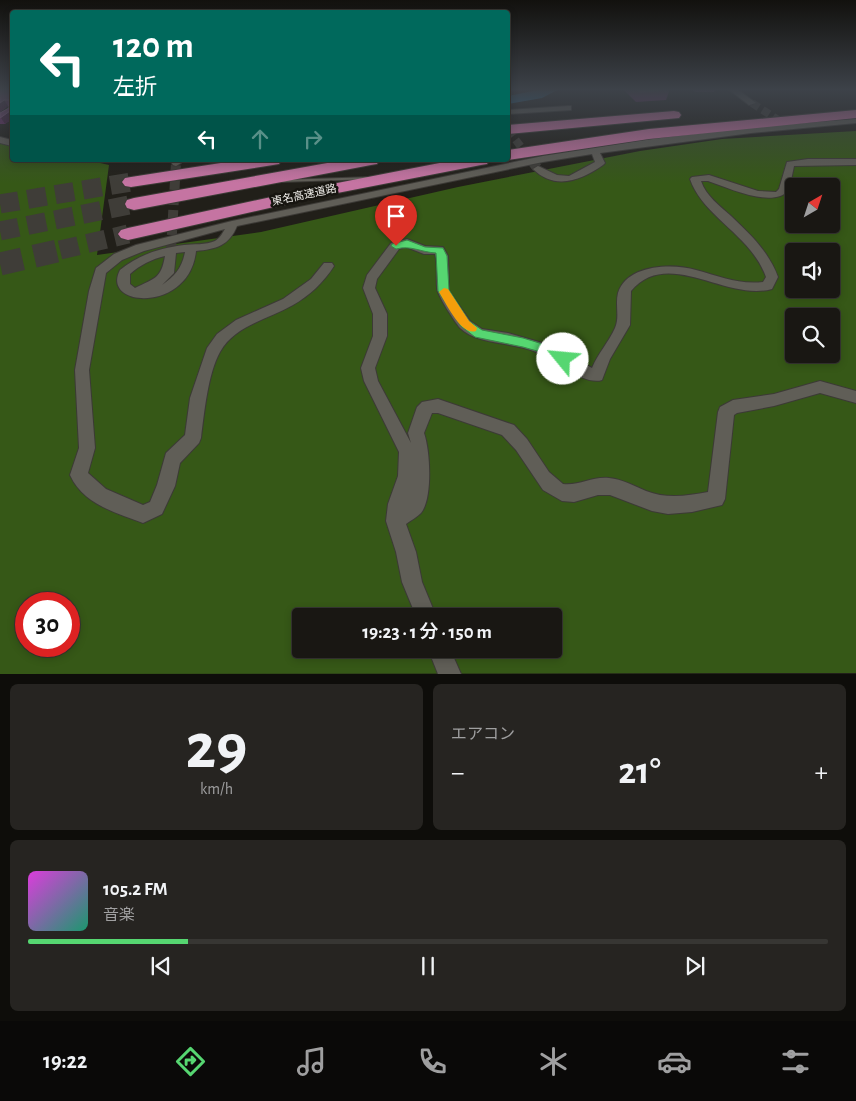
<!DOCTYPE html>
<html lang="ja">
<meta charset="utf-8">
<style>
body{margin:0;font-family:"Alegreya Sans","Noto Sans JP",sans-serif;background:#262421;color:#f1f3f6;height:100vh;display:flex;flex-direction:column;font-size:19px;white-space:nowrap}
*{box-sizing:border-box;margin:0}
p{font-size:16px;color:#9f9fa0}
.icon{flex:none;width:28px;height:28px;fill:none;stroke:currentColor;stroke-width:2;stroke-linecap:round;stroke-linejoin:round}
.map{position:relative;height:674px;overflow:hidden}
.side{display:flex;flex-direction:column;gap:10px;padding:10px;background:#0e0d0a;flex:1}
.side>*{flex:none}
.top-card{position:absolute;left:10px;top:10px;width:500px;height:152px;border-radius:5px;box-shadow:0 2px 8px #0003,0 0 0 1px #373633;background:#00695c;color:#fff;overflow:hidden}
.needle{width:32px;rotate:39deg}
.fabs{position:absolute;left:785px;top:178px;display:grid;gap:10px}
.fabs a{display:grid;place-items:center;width:55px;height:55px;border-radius:5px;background:#191713;box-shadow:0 2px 8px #0003,0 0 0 1px #373633;font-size:25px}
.speed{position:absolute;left:15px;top:592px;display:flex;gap:10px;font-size:25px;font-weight:700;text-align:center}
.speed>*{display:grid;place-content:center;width:65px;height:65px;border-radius:50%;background:#191713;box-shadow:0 2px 8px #0003,0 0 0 1px #373633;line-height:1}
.speed .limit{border:8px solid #d22;background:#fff;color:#111}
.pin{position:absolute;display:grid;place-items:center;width:42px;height:42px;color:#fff;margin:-51px -21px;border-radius:50% 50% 50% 0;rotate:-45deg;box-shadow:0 0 5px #0007}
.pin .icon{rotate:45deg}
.me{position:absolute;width:55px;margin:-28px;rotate:298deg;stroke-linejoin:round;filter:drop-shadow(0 0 4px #0008)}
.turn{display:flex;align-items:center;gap:18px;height:105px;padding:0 20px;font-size:22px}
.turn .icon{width:65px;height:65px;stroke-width:2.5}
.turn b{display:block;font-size:35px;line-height:42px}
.lanes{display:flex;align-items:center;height:48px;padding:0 20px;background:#0003;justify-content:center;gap:25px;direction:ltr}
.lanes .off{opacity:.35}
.big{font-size:38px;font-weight:600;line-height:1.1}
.side .tile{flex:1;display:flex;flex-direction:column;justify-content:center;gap:8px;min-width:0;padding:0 18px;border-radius:8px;background:#262421}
.side .dial{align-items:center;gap:0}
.dial b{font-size:65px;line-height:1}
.song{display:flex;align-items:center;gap:15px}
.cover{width:60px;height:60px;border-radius:8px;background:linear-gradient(135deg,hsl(300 70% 55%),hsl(160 70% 35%))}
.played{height:5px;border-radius:2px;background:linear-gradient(90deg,#56d671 20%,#373633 20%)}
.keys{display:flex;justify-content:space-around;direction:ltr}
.heat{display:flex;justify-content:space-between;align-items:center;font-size:28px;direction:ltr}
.side .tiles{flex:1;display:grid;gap:10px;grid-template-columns:1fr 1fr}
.tile:last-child{grid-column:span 2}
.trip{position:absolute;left:292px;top:608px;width:270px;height:50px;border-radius:5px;background:#191713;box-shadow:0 2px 8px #0003,0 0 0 1px #373633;font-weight:600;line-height:50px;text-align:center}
.dock{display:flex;height:80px;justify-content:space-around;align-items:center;background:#0a0908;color:#9f9fa0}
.dock .icon{width:35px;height:35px}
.dock .current{color:#56d671}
.dock b{font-size:22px;color:#f1f3f6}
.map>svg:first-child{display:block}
.forest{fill:#365817;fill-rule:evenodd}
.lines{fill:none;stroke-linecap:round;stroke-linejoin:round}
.river{fill:#27729e;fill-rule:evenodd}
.street-tunnel-far2{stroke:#3f3d38;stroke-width:8;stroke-dasharray:8 4.5;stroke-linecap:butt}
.street-tunnel-far1{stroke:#3f3d38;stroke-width:10;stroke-dasharray:10 5;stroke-linecap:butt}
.street-tunnel{stroke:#3f3d38;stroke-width:13;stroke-dasharray:13 6;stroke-linecap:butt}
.highway-tunnel-far1{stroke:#3f3d38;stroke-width:19;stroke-dasharray:19 9;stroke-linecap:butt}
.highway-tunnel{stroke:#3f3d38;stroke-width:23;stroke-dasharray:23 12;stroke-linecap:butt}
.lane-casing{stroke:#3c3a36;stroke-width:2}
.street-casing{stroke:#3c3a36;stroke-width:2}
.highway-casing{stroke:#3c3a36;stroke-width:2}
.path{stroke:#62605b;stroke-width:1;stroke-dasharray:0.5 2.5;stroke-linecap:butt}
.lane{fill:#605e57;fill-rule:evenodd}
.street{fill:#605e57;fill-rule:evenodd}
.highway{fill:#c574a2;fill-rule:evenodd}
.wall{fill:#6a2d68}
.shaded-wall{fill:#471f42}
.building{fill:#784275;stroke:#8a5c87}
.route{fill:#56d671;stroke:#388b49}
.slow{fill:#f59e0b}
.labels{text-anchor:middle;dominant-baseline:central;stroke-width:5;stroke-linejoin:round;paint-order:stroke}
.far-street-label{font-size:11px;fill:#eceae6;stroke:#171510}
</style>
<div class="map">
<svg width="856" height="674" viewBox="0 0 856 674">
<rect width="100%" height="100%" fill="#211f19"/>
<!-- forest -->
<path class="forest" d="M856 131V673L0 674V142L12 145V160H87L109 165 97 255 261 232 458 187 640 151 722 139ZM794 186H831V224H794ZM794 251H831V289H794ZM794 316H831V354H794ZM26 604H69V646H26ZM301 616H554V649H301Z"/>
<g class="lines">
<!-- river -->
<path class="river" d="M543 89H559L542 98 508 104V96Z"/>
<!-- street-tunnel-far2 -->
<path class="street-tunnel-far2" d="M752 103 789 127
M508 130 532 161"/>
<!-- street-tunnel-far1 -->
<path class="street-tunnel-far1" d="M531 160 538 169
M171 250 176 163"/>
<!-- street-tunnel -->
<path class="street-tunnel" d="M171 254V249"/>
<!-- highway-tunnel-far1 -->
<path class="highway-tunnel-far1" d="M0 204 131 182
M0 231 134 204
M60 250 128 234"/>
<!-- highway-tunnel -->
<path class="highway-tunnel" d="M0 264 66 249"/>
<defs>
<path id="lane" d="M372 177 374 178V179L280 182 278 181 280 180Z"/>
<path id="street" d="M728 89H737L756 103 749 105Z
M568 106H571V110L508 114V110Z
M856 119V123L751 133 600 153 605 163 603 165C582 180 555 191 533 169L538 166 557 175 569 176 595 162 592 154 543 162 237 226C229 246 216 249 196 251 190 313 100 308 120 270 138 255 160 248 184 245 193 244 206 245 215 241 220 238 222 234 225 229L144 251 122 260 106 273 89 370 95 448 88 473 106 489 143 505 150 502 157 485 166 453 185 435 190 398 207 348 217 334 236 320 283 299 311 279 324 263H332L334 266C324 282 309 296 293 305 267 320 235 325 220 352 208 373 204 414 201 438L199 443 180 463 175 486 162 514 143 523C116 513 83 504 70 475L79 448 75 370 89 291 96 268 114 254 136 245 232 221 543 156 653 139 751 127ZM185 252C182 268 175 276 162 285L174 273 176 253ZM165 256C161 279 155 278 135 288L130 284V274C140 265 152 259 165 256Z
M0 137 12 140V146L0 143Z
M808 159H856V165L794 166 789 190C773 209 729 188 708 181H701C706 196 720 206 731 216 750 234 769 252 778 277L772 289C726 302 668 247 631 291L630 325 610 359 602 380C585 386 552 359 536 352 514 342 477 345 460 328 455 322 437 295 437 288 436 277 438 264 435 254H424L406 247 399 249 377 279 375 288 387 314V336L375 368 378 381 411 443 408 433 417 407 422 402 438 399 514 425 527 439 549 472 563 484C579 486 593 476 609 478 622 479 634 486 646 491 666 499 687 496 708 492L718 412 720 407 733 400 774 394 820 381 856 391V403L820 393 774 406 737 413 734 415 725 499 722 505 692 512 668 514 652 511 610 495H598L574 502 562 501 543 490 516 450 502 435 438 413H432L424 433C430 450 433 498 421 513 417 517 410 521 406 524L416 552 422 582 436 616H416L402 582 396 552 386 521 388 504 398 476 399 452 364 381 361 368 373 336V314L363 288 367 275 391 243 407 239 425 246 443 247 448 256 449 291 470 321 482 329 508 333 546 344 592 368C598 353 609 342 615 328 620 317 615 305 618 293 627 264 673 263 696 270 719 276 739 285 763 282L766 277C751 235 703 217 690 179L692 177 709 175 758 191 776 192 779 189 787 162Z
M170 160H180L181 163 176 166 173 165Z
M428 649H450L461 674H438Z"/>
<path id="highway" d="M856 110V118L649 139 508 160V150L649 129Z
M674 111 679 112 681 115 679 118 508 134V125Z
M240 160H281L279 164 273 165 131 187 125 186 122 182 125 178 131 177Z
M344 160H379L377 164 371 165 134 210 127 208 125 204 127 200 134 198Z
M455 160H489L487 164 481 165 327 195 128 240 121 238 118 234 121 230 128 228 327 185Z"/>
</defs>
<!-- lane casing -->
<use href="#lane" class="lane-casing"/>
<!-- street casing -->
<use href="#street" class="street-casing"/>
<!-- highway casing -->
<use href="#highway" class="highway-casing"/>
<!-- path -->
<path class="path" d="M508 95 542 89
M530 99 561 89"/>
<!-- lane -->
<use href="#lane" class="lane"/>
<!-- street -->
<use href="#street" class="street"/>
<!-- highway -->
<use href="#highway" class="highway"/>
</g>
<!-- wall -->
<path class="wall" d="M12 89V119L5 124H0V113L9 108V106H8L0 112V90Z
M623 89H670L666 100 636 102Z
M691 89H715L714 92H695Z"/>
<!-- shaded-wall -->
<path class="shaded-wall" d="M4 100 8 106 0 112V103Z
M10 111 12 115V119L5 124 1 118Z"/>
<!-- building -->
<path class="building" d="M12 89V111H10L0 118V113L9 108V100H4L0 103V90Z
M637 89H670L640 92Z"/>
<!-- sky -->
<linearGradient id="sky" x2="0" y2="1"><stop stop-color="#12110e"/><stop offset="0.49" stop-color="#3d4249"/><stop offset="1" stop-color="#3d4249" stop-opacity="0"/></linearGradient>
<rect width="856" height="183" fill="url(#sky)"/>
<!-- route -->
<path class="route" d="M407 240 425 247 443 248 447 256 449 290 469 321 482 330 523 338 546 345 567 356 569 359 567 362H559L537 351 523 347 475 337 461 326 438 291 436 253C420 252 411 245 396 249L391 246 392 244Z"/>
<!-- slow -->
<path class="slow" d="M444 288 448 289 469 321 477 328 476 331C461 336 446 303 439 292Z"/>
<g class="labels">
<!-- far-street labels -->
<g class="far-street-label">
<text transform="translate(304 195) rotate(-12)">東名高速道路</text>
</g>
</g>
</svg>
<div class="fabs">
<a><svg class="needle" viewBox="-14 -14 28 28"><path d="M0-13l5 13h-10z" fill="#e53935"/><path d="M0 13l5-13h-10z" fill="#9f9fa0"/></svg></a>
<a><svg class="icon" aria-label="sound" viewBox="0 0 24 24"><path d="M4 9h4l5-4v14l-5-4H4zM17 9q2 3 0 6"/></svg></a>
<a><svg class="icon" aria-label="search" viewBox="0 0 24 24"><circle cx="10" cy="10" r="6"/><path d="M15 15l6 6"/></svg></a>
</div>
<div class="speed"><div class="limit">30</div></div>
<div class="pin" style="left:396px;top:246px;background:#d93025"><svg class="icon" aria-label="arrive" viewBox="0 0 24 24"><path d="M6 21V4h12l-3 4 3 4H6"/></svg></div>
<svg class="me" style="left:563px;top:359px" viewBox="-20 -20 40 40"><circle r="19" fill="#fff"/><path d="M0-13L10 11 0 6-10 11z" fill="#56d671"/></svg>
<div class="trip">19:23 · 1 分 · 150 m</div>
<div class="top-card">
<div class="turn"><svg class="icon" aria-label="left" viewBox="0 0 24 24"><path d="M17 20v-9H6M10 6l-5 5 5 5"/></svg><div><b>120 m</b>左折</div></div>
<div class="lanes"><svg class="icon" aria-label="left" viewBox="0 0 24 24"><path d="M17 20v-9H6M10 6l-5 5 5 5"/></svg><svg class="icon off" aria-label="ahead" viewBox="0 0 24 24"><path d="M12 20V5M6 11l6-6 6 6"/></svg><svg class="icon off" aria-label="right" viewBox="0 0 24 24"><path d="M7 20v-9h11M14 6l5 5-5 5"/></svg></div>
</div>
</div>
<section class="side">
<div class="tiles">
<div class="tile dial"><b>29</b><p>km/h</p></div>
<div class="tile"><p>エアコン</p>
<div class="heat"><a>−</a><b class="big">21°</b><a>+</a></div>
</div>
<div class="tile">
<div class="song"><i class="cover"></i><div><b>105.2 FM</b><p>音楽</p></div></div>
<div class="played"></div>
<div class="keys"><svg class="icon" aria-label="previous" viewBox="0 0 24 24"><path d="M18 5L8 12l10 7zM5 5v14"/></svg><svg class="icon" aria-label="pause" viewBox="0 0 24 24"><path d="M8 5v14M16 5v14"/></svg><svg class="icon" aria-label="next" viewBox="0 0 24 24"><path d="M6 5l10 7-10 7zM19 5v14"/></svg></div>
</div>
</div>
</section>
<nav class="dock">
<b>19:22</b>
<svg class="icon current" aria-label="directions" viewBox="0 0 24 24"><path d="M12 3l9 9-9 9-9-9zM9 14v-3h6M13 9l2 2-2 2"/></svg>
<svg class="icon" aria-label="music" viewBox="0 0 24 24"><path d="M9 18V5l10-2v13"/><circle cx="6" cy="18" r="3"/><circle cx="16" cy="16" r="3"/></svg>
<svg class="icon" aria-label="phone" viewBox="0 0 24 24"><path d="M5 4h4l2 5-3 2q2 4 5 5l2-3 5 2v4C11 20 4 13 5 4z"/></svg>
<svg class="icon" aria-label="climate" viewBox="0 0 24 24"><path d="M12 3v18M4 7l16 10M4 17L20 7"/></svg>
<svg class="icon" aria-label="car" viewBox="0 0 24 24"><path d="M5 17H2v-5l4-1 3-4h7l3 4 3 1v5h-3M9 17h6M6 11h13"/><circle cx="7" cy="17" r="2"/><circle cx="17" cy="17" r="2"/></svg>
<svg class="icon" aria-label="filters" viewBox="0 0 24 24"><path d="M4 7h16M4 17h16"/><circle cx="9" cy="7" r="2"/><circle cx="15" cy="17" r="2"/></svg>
</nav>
